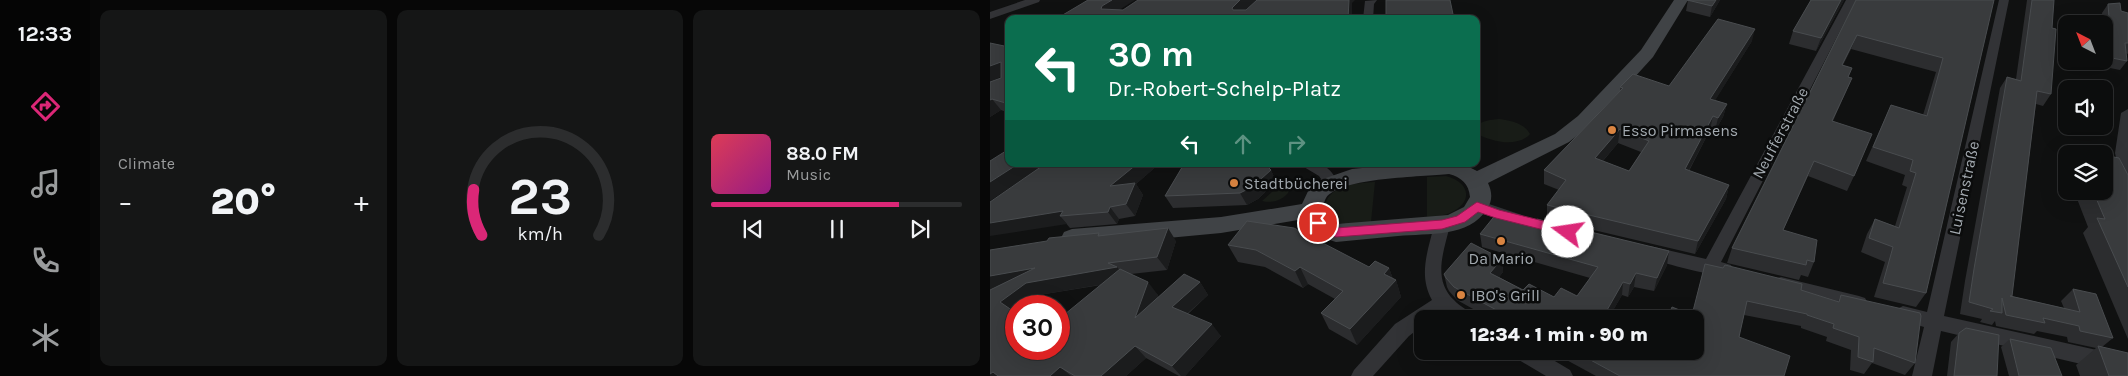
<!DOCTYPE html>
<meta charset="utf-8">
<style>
body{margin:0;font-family:Karla,sans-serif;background:#151616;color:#f1f3f6;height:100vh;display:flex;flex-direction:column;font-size:19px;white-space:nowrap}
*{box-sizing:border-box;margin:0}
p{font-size:16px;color:#9a9c9d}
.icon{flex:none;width:28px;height:28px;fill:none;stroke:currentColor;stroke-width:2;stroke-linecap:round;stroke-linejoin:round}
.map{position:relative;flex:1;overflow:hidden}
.panel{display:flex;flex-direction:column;gap:10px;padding:10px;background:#070707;width:900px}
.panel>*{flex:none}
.guide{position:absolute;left:15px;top:15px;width:475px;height:152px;border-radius:10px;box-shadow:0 5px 20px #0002,0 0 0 1px #2c2d2e;background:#0b6e4f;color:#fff;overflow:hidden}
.needle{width:32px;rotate:318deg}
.buttons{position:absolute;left:1068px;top:15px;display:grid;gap:10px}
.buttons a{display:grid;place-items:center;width:55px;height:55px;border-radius:10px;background:#0c0d0d;box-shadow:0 5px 20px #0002,0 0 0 1px #2c2d2e;font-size:25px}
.speed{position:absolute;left:15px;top:295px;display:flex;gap:10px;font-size:25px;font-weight:700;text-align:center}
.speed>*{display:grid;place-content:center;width:65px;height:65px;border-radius:50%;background:#0c0d0d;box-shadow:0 5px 20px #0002,0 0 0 1px #2c2d2e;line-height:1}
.speed .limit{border:8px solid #d22;background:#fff;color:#111}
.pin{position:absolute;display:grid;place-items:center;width:42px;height:42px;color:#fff;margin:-21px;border:2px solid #fff;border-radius:50%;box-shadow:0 1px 5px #0007}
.me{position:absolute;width:55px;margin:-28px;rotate:284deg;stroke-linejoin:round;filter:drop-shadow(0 0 4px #0008)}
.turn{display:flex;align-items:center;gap:18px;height:105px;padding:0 20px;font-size:22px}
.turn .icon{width:65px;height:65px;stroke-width:2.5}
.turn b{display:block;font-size:35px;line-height:42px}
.lanes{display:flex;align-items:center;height:48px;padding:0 20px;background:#0003;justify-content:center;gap:25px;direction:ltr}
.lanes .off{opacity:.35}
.big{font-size:38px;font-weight:800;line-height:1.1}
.panel .card{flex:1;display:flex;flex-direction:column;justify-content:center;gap:8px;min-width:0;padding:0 18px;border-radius:10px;background:#151616}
.panel .dial{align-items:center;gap:0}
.dial svg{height:130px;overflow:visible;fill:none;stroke:#2c2d2e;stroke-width:7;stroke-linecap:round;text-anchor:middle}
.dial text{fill:#f1f3f6;stroke:none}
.song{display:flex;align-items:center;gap:15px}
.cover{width:60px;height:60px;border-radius:8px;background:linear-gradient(135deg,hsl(350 70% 55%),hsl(310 70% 35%))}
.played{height:5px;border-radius:2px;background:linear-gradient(90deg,#db2777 75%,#2c2d2e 75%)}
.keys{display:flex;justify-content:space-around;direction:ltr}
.heat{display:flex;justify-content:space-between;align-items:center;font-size:28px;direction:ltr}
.panel .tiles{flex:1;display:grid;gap:10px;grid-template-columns:repeat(3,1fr)}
.trip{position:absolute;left:424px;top:310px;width:290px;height:50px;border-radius:10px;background:#0c0d0d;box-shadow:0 5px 20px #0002,0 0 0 1px #2c2d2e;font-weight:800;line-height:50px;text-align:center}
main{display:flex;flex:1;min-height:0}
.dock{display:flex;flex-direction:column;width:90px;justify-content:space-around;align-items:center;background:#050505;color:#9a9c9d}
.dock .icon{width:35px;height:35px}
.dock .selected{color:#db2777}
.dock b{font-size:22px;color:#f1f3f6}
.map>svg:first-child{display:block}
.green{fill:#181c17}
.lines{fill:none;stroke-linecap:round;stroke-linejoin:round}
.street{fill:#323336;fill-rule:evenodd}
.secondary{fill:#404346;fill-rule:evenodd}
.wall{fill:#2c2d2f;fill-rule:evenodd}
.shaded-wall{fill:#1b1c1d}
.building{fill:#393b3d;stroke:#494c4f;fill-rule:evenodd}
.route{fill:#db2777;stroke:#8e194d}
.poi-dot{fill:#d98441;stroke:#0b0c0c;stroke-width:2}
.labels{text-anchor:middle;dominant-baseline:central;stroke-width:5;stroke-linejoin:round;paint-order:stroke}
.poi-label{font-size:16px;fill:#a3aab0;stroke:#0b0c0c;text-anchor:start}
.street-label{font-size:16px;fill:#a3aab0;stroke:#0b0c0c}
</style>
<main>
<nav class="dock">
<b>12:33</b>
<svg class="icon selected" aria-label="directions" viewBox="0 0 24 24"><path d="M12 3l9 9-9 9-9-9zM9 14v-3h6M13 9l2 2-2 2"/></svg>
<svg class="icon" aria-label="music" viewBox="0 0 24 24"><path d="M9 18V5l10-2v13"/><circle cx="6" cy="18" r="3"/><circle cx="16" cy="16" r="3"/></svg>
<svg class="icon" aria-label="phone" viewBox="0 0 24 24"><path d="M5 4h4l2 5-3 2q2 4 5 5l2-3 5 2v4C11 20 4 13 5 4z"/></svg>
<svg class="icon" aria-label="climate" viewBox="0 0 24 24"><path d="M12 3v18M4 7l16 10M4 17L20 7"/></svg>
</nav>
<section class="panel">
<div class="tiles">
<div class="card"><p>Climate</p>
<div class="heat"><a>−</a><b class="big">20°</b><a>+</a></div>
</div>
<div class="card dial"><svg viewBox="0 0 100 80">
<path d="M14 69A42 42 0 1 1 86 69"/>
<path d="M14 69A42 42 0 0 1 9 41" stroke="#db2777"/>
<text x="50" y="56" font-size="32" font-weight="700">23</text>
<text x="50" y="72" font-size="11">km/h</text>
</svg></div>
<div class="card">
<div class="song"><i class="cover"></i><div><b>88.0 FM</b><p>Music</p></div></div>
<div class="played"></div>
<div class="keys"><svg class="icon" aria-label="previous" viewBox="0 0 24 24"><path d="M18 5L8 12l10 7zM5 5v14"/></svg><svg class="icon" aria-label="pause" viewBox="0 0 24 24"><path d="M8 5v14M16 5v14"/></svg><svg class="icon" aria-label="next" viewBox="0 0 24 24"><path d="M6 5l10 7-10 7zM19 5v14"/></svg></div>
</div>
</div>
</section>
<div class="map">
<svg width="1138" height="376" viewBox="0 0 1138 376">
<rect width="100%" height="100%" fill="#101111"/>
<!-- green -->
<path class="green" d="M509 119C522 121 534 123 540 134 528 148 501 142 486 133V126C493 120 501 120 509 119Z
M456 176C480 182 484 202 460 213 453 216 444 216 437 217V177Z
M294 181 299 183 301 188C296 199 284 204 272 201Z
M385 182 381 222C367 224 329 229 335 204 337 198 341 193 347 190 358 183 372 183 385 182Z"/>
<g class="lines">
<!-- street -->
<path class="street" d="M35 0H50L49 2 0 19V12Z
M387 0 384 4 383 19H373L375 1Z
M856 0H866L731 262 741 265 743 270 741 275C729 279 670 262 654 257L652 252 654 247 660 246 716 259Z
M1009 0H1019L954 316 1138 357V375L951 331 942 376H922L934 327 907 319 904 314 907 309 913 306 937 312Z
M1138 109V183L1133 182 1131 178 1125 153 1131 113Z
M312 164C331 163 338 164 348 182L346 186 341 187 336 186 329 176 314 167Z
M487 200 532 215 534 219 532 223 526 225 482 210 479 206 482 202Z
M452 219 458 221 460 225C454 251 442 279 464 300 470 307 480 310 484 319H460L452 312 442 319H432V326L419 336 383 376H361L364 370 405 324 442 300C428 275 438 251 444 225L446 221Z
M791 277 869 296 875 298 878 303 875 308 869 310 791 291 785 289 782 284 785 279Z
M522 351H548L580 370 583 376H556L524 357Z"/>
<!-- secondary -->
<path class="secondary" d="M684 0H698L663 57 602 124 579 142 498 183C502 192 503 200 497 209 479 238 438 233 408 236 387 238 367 240 346 242L330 237 314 219 231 233 82 247 74 244 71 238 74 232 82 229 231 217 312 204 320 187 330 180 362 169 413 164H473L487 171 565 134 588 116 651 50ZM459 174C471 177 479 184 480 197L474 207 458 215 346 224 334 213C334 208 333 203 336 198 350 177 433 177 459 174Z"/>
</g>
<!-- wall -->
<path class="wall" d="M698 0H730L720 17 696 11Z
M821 0H854L826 51 799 44 803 31Z
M866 0H1004L936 293 926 307 884 297 895 262 871 252 877 234 885 219 905 226 917 187 912 185 915 175 876 161 901 105 933 115 946 72 861 49 853 65 858 77 862 78 843 121 864 176 857 191 818 176 793 230 824 262 818 277 811 275 809 280 737 263 742 248Z
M1037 0H1064L1062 28 1061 94 1053 106 1046 104 1021 296 1074 308 1071 301 1083 289 1123 338 1112 347 1138 376H1090L1086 365 1106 348 1078 342 1077 337 1047 331 1044 334 1006 326 1005 321 1002 325 990 322 992 319 970 314 975 281 1010 88 1017 77 1026 79Z
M1118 4 1131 11 1138 13V54L1136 53 1137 61 1130 70 1115 67 1114 44V24H1113L1112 13Z
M762 41 725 100 737 104 733 117 725 131 720 130 699 171 739 185 736 199 705 254 557 219V205L569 190 554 184V170L630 91V87L679 86ZM628 143 651 152 639 171 613 161Z
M19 47V113L11 110 0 117V82L11 78Z
M1076 161V173L1073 165Z
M19 164H169L146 184 153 195 145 216 129 219 127 224 80 228 36 177Z
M194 164H276L281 170 286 182 268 199 257 205 183 208 175 196Z
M1138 175V339L1093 233 1098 227 1084 191H1114Z
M490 234 677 265 664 291 644 287 638 297 632 295 618 319H501L467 300 459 291 457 287 454 274 512 259 513 272 509 277 533 290 564 297 587 296 600 278 492 247Z
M111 236 186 241 177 270 141 274 168 295 167 298 210 282 218 295 198 314 231 336 195 376H189L156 358 136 376H0V250ZM111 285 69 349H26V306L49 295Z
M238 245 379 267 399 268 403 279 406 280 411 297 367 345 339 329 331 313 345 299 318 284 313 288 275 267 248 262Z
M715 264 811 290 848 301 851 295 925 363 915 375 882 363 874 374 860 370 861 350 836 341 837 337 811 328V326L754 315 749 337 794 376H606L560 351H662L663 352 702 315Z
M969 333 1007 376H957L961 342Z
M1020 339 1072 376H1019L1011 347Z"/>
<!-- shaded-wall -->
<path class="shaded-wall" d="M122 0H145L118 17 111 9 112 6Z
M250 0H267L246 19 242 8Z
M359 0H365L362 3V19H358Z
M726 0H730L720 17 722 6Z
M851 0H854L826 51 831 38Z
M765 29 762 41 718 112 720 99Z
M867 35 861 49 846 79 852 65Z
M11 62 19 73 0 82V66Z
M862 78 856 92 836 135 842 121Z
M2 99 11 110 0 117V100Z
M737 104 733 117 725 131 728 118Z
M723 116 720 130 692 183 695 169Z
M630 129 628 143 604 171 605 158Z
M824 161 818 176 787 244 793 230Z
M28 164H56L0 201V182Z
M147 164H169L146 184 153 195 145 216 136 204 120 186Z
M281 170 286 182 268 199 257 205 250 193Z
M739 185 736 199 705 254 708 241Z
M120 207 129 219 127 224 118 212Z
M73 211 70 216 77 224 0 236V223Z
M178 228 186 241 177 270 167 257Z
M679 251 677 265 664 291 667 278Z
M512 259 513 272 502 286 500 273Z
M127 267 138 280 49 295 35 306H26V313L10 302 0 291V276L45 268Z
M310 267 318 284 313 288 305 271Z
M399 268 404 282 406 280 411 297 367 345 360 329 394 274Z
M646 273 644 287 638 297 640 284Z
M158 282 168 295 156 330 145 318Z
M210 282 218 295 191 319 182 307Z
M633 282 632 295 618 319H612Z
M222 324 231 336 195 376H191L182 366Z
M145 346 156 358 136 376H111Z
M70 367 81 376H60Z
M3 372 8 376H0V374Z"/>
<!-- building -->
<path class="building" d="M98 0H122L112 6 111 9 133 10 148 0H250L242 8 243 10H256L267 0H359L358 19H66Z
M396 0H460L464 19H396Z
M697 0H726L722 6Z
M821 0H851L831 38 803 31Z
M866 0H1004L936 293 893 283 903 247 879 238 885 219 909 228 926 173 920 171 923 160 883 147 901 105 937 116 953 58 867 35 852 65 862 68 858 77 862 78 842 121 882 134 864 176 824 161 793 230 827 240 824 262 817 260 816 265 742 248Z
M1042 0H1064L1062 28 1066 29 1061 94 1047 91 1022 296H1020L1090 312 1083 289 1106 294 1123 338 1090 331 1089 326 1053 318 1055 323 1016 315 1012 298V313L1000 311 1003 309 979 302 984 269 1017 77 1031 81Z
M1130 3 1131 11 1138 13V43H1135L1137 61 1122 58 1118 4Z
M728 19 765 29 720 99 737 104 728 118 723 116 695 169 739 185 708 241 557 205 576 180 554 170 633 88 630 87 643 74 679 86ZM630 129 659 141 639 171 605 158Z
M0 43 19 47V104L2 99 0 100V82L11 78V62L0 66Z
M19 149V164H28L0 182V161Z
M1085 150 1105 154H1086Z
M1114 155 1129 158 1138 175V287L1107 218 1115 219 1103 191H1114Z
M55 164H147L120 186 145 183 136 204 120 207 118 212 70 216 73 211 0 223V202Z
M194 164H275L281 170 262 187 250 193 175 196Z
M507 213 544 222 547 219 679 251 667 278 646 273 640 284 633 282 612 319H523L464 287 456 278 454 274 481 243 512 259 500 273 533 290 539 284 564 297 571 288 587 296 608 267 490 234Z
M257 221 304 228 379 267 385 261 399 268 394 274 406 280 360 329 331 313 353 291 310 267 305 271 266 250 238 245Z
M178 228 167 257 118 263 127 267 36 283 10 302 26 313V349H69V319L130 269 158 282 145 318 194 274 210 282 182 307 222 324 182 366 145 346 111 376H85L70 367 60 376H8L3 372 0 374V290L45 268 0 276V250L57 241 59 238 109 233 108 236Z
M715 264 733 268 735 265 812 284 811 290 849 302 851 295 930 313 931 316 925 363 884 348 883 362 868 357 869 337 843 328 844 324 817 315V314L757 301 749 337 800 356 794 376H630L584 351H662L663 352V351H705V319H677L682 307 702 315Z
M976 328 1009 335 1007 376H964L969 333Z
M1020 339 1061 348 1072 376H1029Z
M1108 346 1138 353V376H1119Z"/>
<!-- route -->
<path class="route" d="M487 202 509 210 578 227 582 228 584 232 582 235 578 236 506 218 488 212 475 222 452 229 346 237 334 234 322 223 328 218 346 228 452 220 467 216Z"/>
<!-- markers -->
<g class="poi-dot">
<circle cx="622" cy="130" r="5"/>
<circle cx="244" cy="183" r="5"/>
<circle cx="511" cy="241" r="5"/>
<circle cx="471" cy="295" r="5"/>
</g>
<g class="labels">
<!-- poi labels -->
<g class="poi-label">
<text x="632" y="130">Esso Pirmasens</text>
<text x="254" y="183">Stadtbücherei</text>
<text x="511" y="258" text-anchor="middle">Da Mario</text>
<text x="481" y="295">IBO's Grill</text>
</g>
<!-- street labels -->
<g class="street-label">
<text transform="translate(790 133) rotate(-62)">Neufferstraße</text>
<text transform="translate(974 188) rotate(-78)">Luisenstraße</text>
</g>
</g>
</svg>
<div class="buttons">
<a><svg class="needle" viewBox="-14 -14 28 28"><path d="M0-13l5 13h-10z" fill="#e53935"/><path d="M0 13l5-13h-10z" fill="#9a9c9d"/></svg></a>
<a><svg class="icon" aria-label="sound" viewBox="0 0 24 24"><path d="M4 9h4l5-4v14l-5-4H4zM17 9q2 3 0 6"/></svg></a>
<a><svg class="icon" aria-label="layers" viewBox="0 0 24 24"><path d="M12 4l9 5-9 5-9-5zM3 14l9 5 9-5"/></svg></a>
</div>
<div class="speed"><div class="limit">30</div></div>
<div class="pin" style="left:328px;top:223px;background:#d93025"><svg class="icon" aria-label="arrive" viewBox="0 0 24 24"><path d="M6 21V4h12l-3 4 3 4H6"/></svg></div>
<svg class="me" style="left:578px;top:232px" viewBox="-20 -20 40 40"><circle r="19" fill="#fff"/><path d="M0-13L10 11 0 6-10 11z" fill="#db2777"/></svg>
<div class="trip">12:34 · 1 min · 90 m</div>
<div class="guide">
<div class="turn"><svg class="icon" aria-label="left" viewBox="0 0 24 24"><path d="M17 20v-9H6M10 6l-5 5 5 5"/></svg><div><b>30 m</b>Dr.-Robert-Schelp-Platz</div></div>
<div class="lanes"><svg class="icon" aria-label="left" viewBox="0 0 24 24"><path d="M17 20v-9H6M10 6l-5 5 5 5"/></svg><svg class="icon off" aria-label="ahead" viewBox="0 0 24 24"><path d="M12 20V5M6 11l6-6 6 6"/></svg><svg class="icon off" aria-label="right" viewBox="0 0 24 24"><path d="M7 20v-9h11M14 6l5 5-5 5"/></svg></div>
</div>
</div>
</main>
